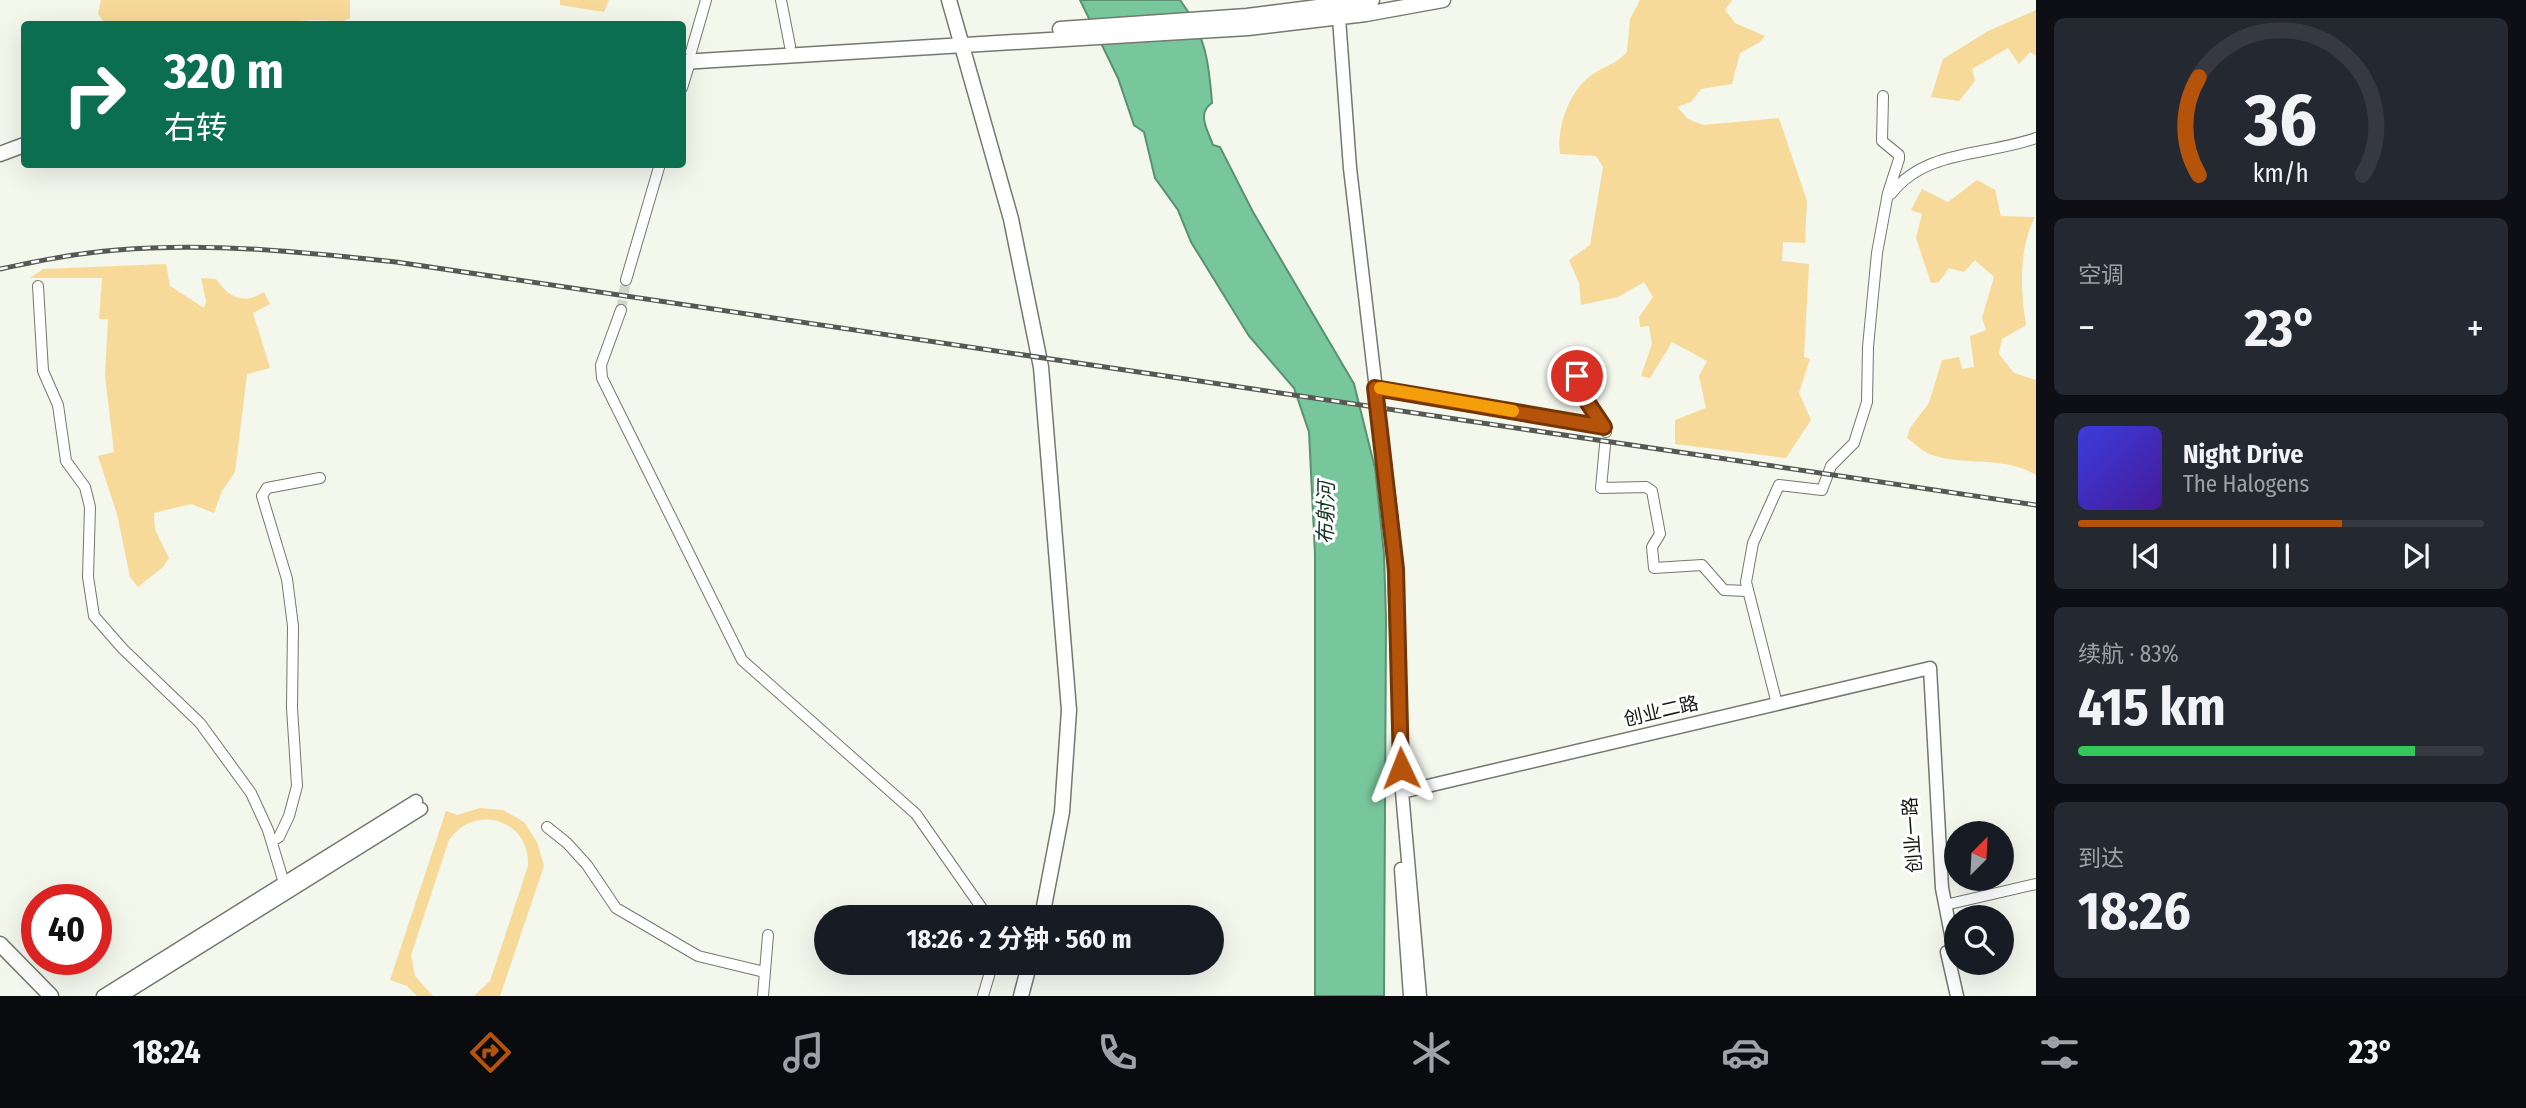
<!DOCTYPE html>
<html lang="zh">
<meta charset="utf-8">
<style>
body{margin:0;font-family:"Fira Sans Condensed","Noto Sans SC",sans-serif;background:#242831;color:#f1f3f6;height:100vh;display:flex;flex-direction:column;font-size:26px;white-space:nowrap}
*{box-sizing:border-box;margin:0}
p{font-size:23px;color:#9ea1a6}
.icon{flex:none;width:38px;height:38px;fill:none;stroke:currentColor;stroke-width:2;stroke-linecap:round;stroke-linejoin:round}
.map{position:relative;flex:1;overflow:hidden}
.drawer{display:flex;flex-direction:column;gap:18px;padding:18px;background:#0d0f14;width:490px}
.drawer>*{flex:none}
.banner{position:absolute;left:21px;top:21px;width:665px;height:147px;border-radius:7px;box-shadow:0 7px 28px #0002;background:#0b6e4f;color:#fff;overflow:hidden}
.needle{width:46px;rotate:24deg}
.controls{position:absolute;left:1944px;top:821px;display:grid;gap:14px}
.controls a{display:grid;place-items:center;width:70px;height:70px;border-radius:50%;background:#171b24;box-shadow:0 7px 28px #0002;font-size:35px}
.speed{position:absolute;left:21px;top:884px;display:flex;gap:14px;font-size:35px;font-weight:700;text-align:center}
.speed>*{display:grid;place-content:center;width:91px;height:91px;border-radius:50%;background:#171b24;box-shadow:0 7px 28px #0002;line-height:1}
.speed .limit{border:10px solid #d22;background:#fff;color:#111}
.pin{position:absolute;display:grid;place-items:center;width:60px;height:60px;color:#fff;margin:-30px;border:4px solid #fff;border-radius:50%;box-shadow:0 2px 7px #0007}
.me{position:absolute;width:77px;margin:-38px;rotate:358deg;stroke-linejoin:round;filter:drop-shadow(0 0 5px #0008)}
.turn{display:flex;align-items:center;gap:24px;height:147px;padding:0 28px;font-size:32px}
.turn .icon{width:91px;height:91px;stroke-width:2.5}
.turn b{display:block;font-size:49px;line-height:60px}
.big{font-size:52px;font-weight:700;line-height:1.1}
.drawer .widget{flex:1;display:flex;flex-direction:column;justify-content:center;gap:10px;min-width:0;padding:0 24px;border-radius:10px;background:#242831}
.drawer .dial{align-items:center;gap:0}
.dial svg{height:182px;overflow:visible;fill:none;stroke:#363941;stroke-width:7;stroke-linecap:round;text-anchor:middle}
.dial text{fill:#f1f3f6;stroke:none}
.song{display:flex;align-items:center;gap:21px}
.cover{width:84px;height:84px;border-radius:10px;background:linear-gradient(135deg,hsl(240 70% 55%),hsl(260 70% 35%))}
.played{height:7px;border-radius:4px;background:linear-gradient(90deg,#b45309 65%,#363941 65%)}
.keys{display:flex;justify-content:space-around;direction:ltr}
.heat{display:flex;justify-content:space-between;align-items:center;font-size:38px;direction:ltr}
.charge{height:10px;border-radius:5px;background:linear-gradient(90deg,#34c759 83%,#363941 0)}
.trip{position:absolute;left:814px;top:905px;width:410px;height:70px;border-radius:35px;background:#171b24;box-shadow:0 7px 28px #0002;font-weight:700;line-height:70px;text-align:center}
.menu{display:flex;height:112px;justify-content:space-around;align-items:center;background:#090b0e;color:#9ea1a6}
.menu .icon{width:49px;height:49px}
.menu .selected{color:#b45309}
.menu b{font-size:32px;color:#f1f3f6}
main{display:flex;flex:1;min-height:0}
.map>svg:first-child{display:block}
.green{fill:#f7da9a}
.water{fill:#78c69c;stroke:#5a9173;stroke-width:2}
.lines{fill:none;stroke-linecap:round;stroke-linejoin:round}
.minor-tunnel{stroke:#d2d5cb;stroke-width:10;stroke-dasharray:10 5;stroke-linecap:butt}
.minor-casing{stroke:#74786e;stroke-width:12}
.tertiary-casing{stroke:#74786e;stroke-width:15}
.secondary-casing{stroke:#74786e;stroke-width:17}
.minor{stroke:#fff;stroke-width:10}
.tertiary{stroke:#fff;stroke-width:12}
.secondary{stroke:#fff;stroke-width:14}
.rail-casing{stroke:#565852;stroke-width:5}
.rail{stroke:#fff;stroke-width:2.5;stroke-dasharray:8;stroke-linecap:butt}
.route-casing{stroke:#753606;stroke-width:18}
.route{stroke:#b45309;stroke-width:12}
.slow{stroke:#f59e0b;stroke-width:12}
.labels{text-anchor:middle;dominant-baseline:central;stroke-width:6;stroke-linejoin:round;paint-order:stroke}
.street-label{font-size:19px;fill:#151612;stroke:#fff}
.water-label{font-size:21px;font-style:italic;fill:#133624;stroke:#fff}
</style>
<main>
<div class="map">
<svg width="2036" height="996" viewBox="0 0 2036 996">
<rect width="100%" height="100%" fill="#f3f7ec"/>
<!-- green -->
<path class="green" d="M101 0H350V18L343 21 312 20 261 24H105L98 14Z
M560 0H609L604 12 560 5Z
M1640 0H1732L1725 10 1735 23 1765 36 1760 42 1740 53 1732 84 1701 89 1691 102 1677 107 1688 119 1703 125 1779 118 1807 201 1805 243 1783 242 1782 261 1809 264 1804 357 1810 359 1799 393 1811 420 1786 458 1675 444V420L1706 408 1699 376 1707 361 1672 342 1650 378 1641 376 1652 344 1649 326 1640 327 1639 317 1653 297 1644 282 1618 297 1581 305 1579 283 1569 260 1590 245 1603 167 1596 156 1560 154C1556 129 1569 92 1589 77 1602 67 1617 64 1627 52L1630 19Z
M2036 10V56L2030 52 2019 64 2008 48 1972 69 1975 81 1959 101 1931 97 1943 59 1988 31Z
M1977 180 1995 190 2001 216 2035 217C2019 247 2020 291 2026 325L2002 339 1999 354 2014 373 2036 380V475C2004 455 1964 467 1929 454 1921 450 1914 443 1907 438L1910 428 1929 403 1942 360 1959 357 1962 369 1974 367 1970 336 1986 330 1982 318 1994 277 1975 260 1964 272 1949 268 1939 282 1931 283 1916 238 1922 214 1911 210 1922 189 1948 202Z
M166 264 170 286 204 308 206 301 201 278 216 279C229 298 244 305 264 292L270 304 253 313 270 368 247 374 235 472 222 491 214 513 191 504 154 513 155 530 169 558 163 567 138 587 130 577 117 514 98 456 114 452 105 376 108 319H99L102 278H30L43 269Z
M480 808 503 810 524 822 537 842 544 866 500 996H474L490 981 528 866C531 820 475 802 449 840L411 955 415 976 433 996H417L407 986 390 980 446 811 457 815Z"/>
<!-- water -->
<path class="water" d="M1080 0H1180C1205 33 1209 62 1212 103 1196 113 1208 131 1213 145L1220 147 1253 212 1354 384 1375 468 1384 554 1386 618 1384 996H1315V554L1309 432 1294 388 1249 336 1191 242 1178 210 1155 178 1144 132 1134 125 1118 78Z"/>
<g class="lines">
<!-- minor-tunnel -->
<path class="minor-tunnel" d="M621 310 626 280"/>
<defs>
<path id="minor" d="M781 0 790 46
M691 52 706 0
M682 88 690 62
M1891 194C1925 149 1987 156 2036 138
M626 280 660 164
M38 286 43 371 58 405 66 461 85 487 90 507 88 577 94 616 123 649 200 723 251 793 268 830 284 883
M621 310 601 365 602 378 742 660 916 814 988 917
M1577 376 1606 432
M1375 388 1604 427
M1605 445 1601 488 1646 487 1652 491 1660 534 1652 547 1654 568 1702 565 1724 590 1746 591
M1777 704 1746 582 1753 543 1779 485 1822 490 1831 466 1854 443 1867 402 1868 347 1877 253 1888 193 1899 159V155L1882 141 1883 96
M547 827 567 843 587 865 616 908 698 956 764 972
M272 841 279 837 289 816 297 786 292 708 293 626 287 579 262 496 267 488 320 478
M1945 905 2036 884
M763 996 768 935
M983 996 993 962"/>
<path id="tertiary" d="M1339 18 1350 168 1393 534 1402 792 1420 996
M1402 792 1930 668 1942 888 1956 960
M1401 869 1410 996
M1947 952 1957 996
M103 996 416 801
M121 996 421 809"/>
<path id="secondary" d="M949 0 1011 219 1041 367 1069 710 1062 812 1042 917
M1060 29 1247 16 1372 0
M682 62 1248 28 1366 14 1443 0
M0 154 24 145
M0 944 51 996
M1021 996 1030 962"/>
</defs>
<!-- minor casing -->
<use href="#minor" class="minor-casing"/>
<!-- tertiary casing -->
<use href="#tertiary" class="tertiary-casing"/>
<!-- secondary casing -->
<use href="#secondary" class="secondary-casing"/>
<!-- minor -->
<use href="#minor" class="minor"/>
<!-- tertiary -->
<use href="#tertiary" class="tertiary"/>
<!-- secondary -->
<use href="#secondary" class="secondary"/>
<defs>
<path id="rail" d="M0 269C38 261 77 253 117 250 210 242 303 252 396 262L2036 505"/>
</defs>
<!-- rail casing -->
<use href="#rail" class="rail-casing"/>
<!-- rail -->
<use href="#rail" class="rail"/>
</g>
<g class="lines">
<defs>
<path id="route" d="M1401 768 1396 569 1375 388 1604 427 1588 403 1577 376"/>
</defs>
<!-- route casing -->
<use href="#route" class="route-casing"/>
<!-- route -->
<use href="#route" class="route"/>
<!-- slow -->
<path class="slow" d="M1380 388 1513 411"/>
</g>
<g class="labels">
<!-- street labels -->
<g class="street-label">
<text transform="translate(1661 711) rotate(-13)">创业二路</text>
<text transform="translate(1912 835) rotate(-94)">创业一路</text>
</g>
<!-- water labels -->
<g class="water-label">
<text transform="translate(1326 513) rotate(-89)">布射河</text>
</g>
</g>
</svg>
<div class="controls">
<a><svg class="needle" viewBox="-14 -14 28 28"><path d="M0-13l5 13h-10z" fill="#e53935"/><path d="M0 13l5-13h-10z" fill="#9ea1a6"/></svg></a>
<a><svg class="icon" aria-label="search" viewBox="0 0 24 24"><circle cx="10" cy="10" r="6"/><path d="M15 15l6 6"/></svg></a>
</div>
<div class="speed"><div class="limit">40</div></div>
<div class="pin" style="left:1577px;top:376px;background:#d93025"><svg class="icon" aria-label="arrive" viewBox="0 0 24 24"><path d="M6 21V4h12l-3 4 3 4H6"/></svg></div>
<svg class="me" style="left:1401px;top:768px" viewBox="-20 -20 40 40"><path d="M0-17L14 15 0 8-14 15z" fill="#b45309" stroke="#fff" stroke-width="4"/></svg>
<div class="trip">18:26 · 2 分钟 · 560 m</div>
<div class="banner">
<div class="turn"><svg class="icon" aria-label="right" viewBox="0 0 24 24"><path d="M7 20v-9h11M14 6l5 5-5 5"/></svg><div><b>320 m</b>右转</div></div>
</div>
</div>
<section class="drawer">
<div class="widget dial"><svg viewBox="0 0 100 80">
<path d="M14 69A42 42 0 1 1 86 69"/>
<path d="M14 69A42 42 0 0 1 14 26" stroke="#b45309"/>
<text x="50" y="56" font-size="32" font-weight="700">36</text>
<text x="50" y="72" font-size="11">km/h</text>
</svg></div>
<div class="widget"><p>空调</p>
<div class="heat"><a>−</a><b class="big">23°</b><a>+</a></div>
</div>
<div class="widget">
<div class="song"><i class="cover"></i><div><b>Night Drive</b><p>The Halogens</p></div></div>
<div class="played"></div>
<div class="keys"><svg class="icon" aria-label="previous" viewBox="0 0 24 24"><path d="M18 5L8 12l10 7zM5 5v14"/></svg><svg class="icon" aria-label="pause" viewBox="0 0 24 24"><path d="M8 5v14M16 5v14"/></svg><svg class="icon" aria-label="next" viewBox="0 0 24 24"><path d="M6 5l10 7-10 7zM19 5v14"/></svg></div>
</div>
<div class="widget"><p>续航 · 83%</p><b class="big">415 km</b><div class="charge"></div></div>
<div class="widget"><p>到达</p><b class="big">18:26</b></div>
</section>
</main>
<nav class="menu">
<b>18:24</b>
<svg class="icon selected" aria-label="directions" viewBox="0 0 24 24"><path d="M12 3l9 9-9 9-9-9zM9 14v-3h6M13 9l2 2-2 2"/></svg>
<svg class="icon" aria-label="music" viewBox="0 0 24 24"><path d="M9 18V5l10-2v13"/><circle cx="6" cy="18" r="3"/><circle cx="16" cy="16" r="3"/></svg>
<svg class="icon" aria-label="phone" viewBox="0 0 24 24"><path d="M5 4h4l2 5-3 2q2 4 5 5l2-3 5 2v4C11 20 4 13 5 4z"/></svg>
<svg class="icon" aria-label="climate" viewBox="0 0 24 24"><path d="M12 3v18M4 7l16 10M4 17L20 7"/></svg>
<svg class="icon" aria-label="car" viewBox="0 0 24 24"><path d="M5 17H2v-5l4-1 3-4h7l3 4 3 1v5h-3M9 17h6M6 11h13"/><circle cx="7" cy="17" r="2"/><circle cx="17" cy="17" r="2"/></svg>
<svg class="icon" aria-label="filters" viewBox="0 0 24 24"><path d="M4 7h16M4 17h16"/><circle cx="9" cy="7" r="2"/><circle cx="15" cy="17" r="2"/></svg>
<b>23°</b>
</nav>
